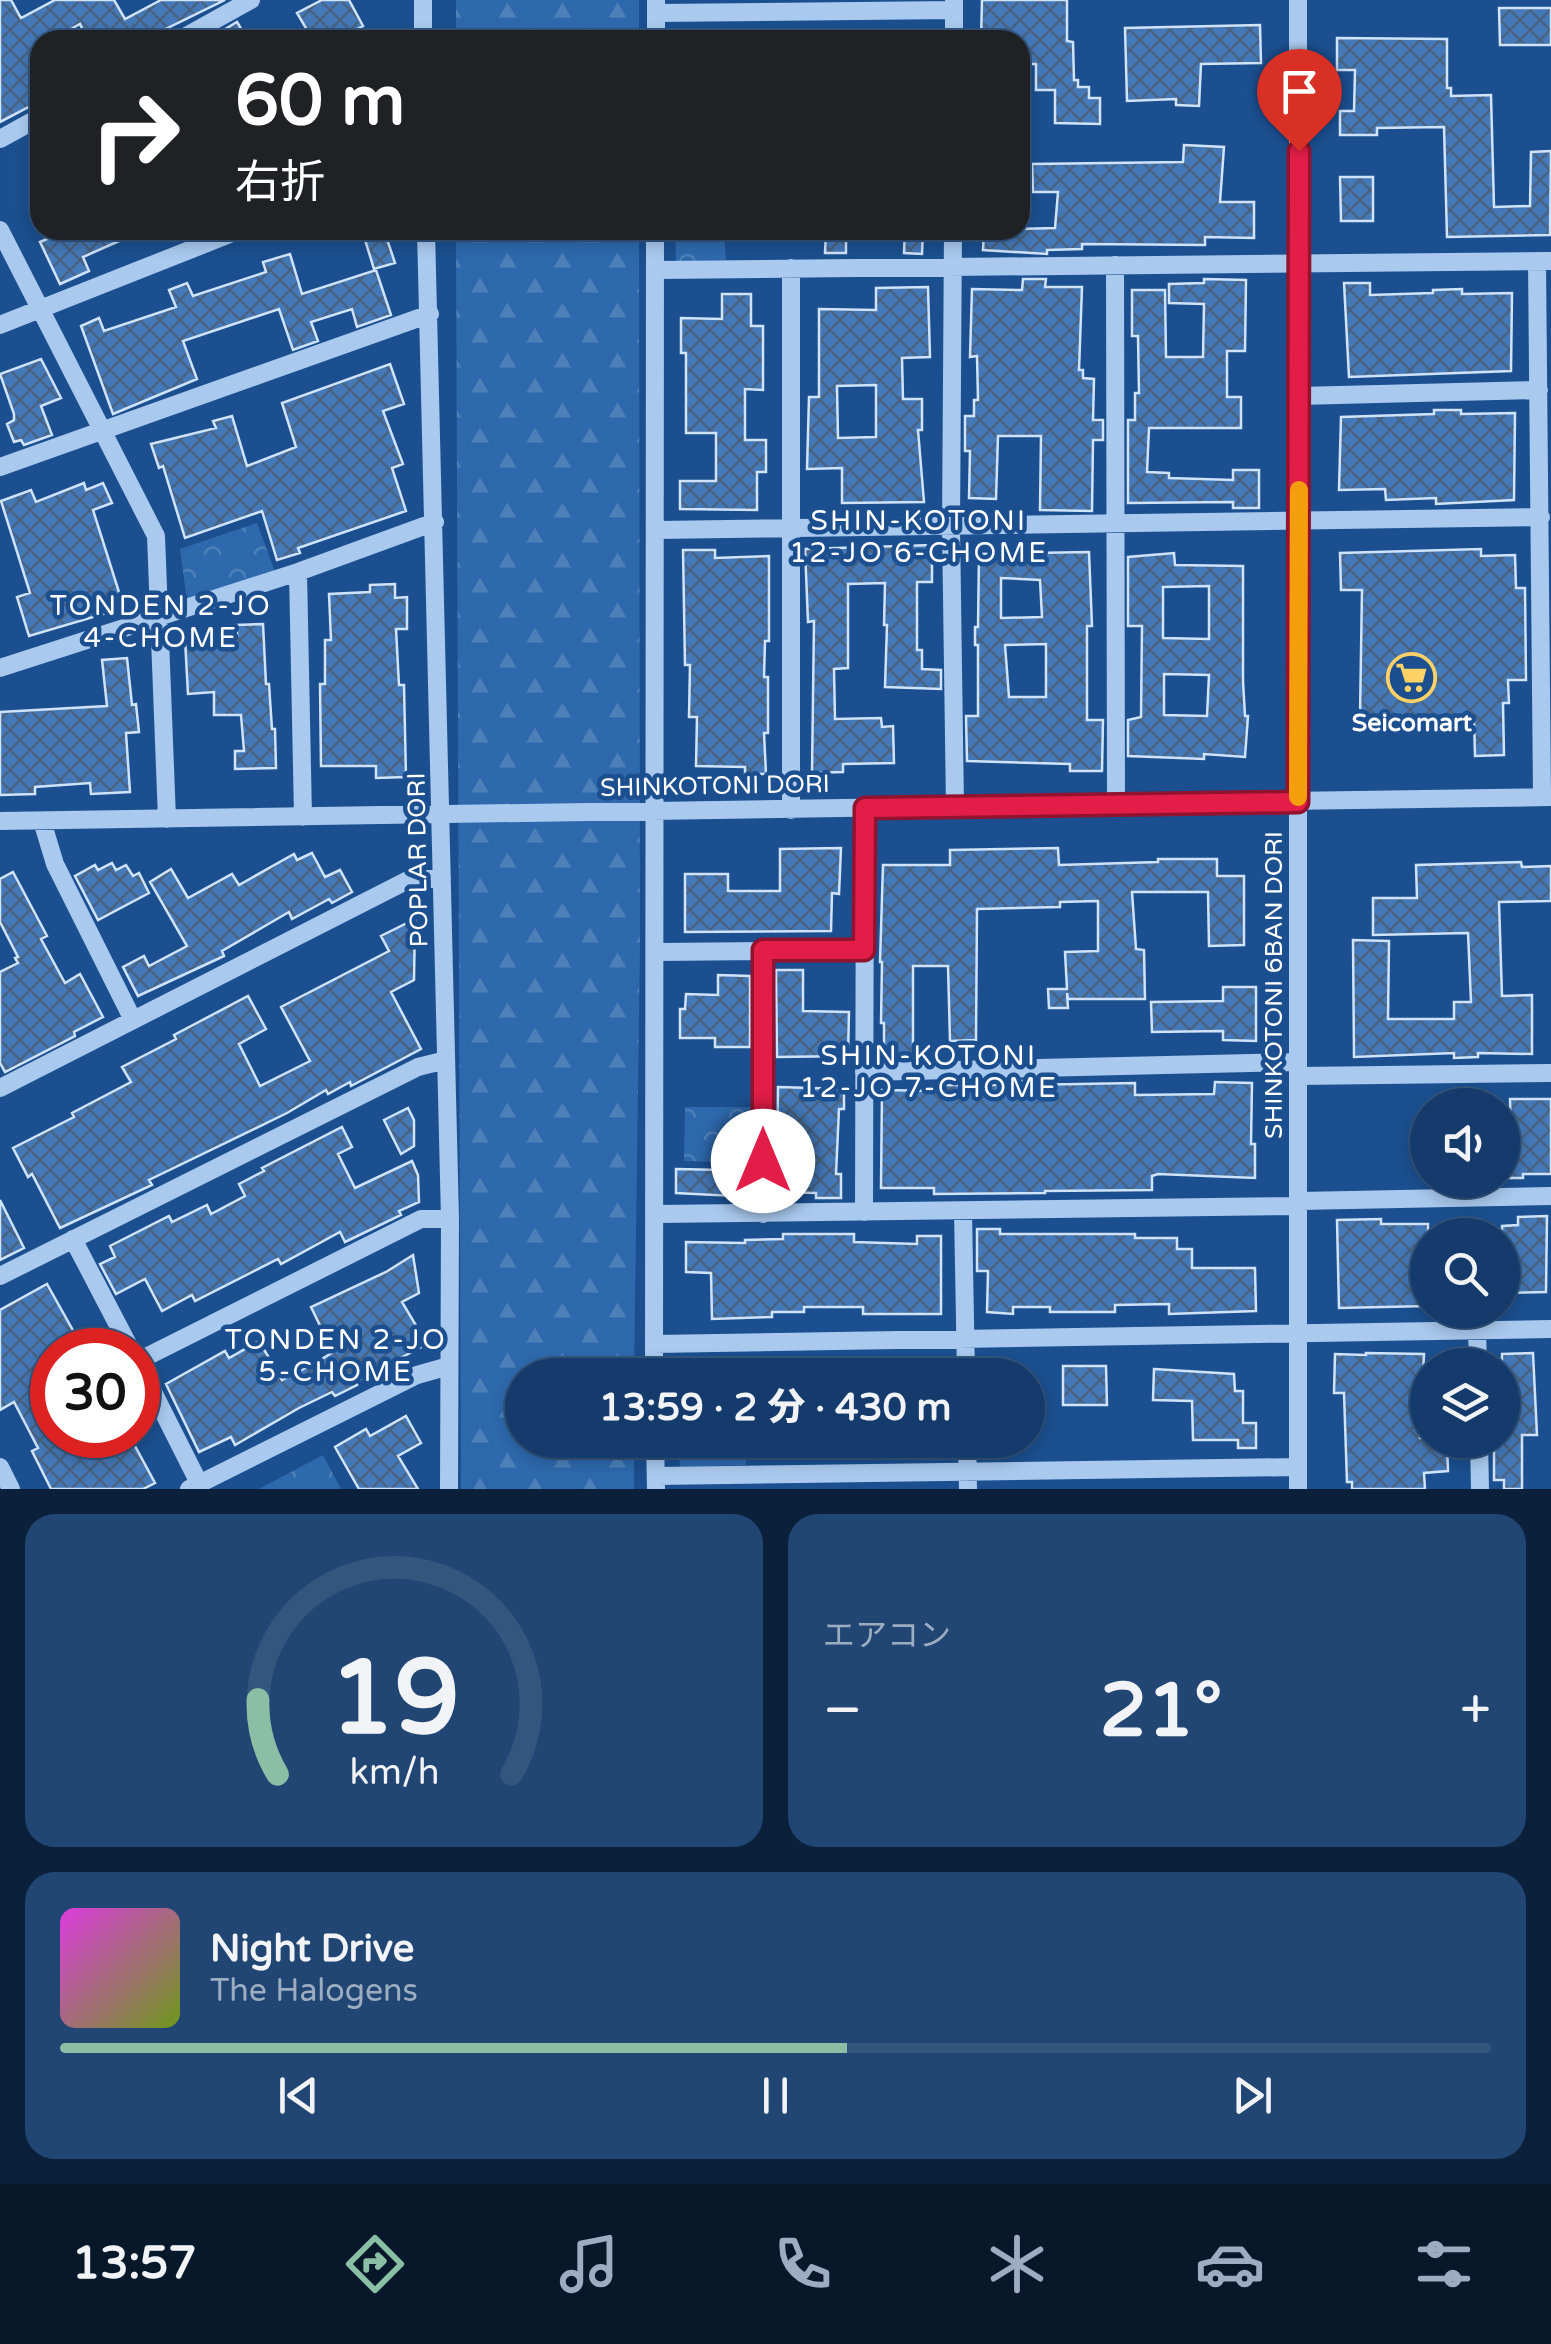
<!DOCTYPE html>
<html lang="ja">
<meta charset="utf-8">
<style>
body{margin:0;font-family:"Varela Round","Noto Sans JP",sans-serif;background:#214673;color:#f1f3f6;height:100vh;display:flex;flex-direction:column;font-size:38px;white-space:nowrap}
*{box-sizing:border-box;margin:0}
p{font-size:32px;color:#9dadc1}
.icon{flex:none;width:55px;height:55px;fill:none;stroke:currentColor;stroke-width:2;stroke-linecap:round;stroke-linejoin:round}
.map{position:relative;height:1489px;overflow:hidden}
.side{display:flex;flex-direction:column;gap:25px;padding:25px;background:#0b203b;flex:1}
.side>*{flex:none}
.banner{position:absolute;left:30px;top:30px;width:1000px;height:210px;border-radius:30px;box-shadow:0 5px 15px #0003,0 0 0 2px #33557e;background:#202124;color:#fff;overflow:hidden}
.buttons{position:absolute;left:1410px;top:1088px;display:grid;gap:20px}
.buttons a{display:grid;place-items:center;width:110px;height:110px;border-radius:50%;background:#143b6b;box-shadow:0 5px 15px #0003,0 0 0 2px #33557e;font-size:50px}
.speed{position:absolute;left:30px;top:1328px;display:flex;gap:20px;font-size:50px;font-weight:700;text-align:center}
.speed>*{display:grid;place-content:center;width:130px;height:130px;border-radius:50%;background:#143b6b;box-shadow:0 5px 15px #0003,0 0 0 2px #33557e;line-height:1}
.speed .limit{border:15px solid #d22;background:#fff;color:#111}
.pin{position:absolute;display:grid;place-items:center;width:85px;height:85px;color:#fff;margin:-102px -42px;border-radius:50% 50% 50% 0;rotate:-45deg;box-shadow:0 0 10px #0007}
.pin .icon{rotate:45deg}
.me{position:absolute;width:110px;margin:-55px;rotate:0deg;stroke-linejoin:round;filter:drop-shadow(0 0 8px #0008)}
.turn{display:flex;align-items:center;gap:35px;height:210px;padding:0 40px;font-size:45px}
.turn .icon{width:130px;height:130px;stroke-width:2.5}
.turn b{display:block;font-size:70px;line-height:85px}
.big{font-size:75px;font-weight:800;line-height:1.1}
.side .tile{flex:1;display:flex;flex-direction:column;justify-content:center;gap:15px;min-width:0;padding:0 35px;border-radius:30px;background:#214673}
.side .dial{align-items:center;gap:0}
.dial svg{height:260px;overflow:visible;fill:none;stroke:#33557e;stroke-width:7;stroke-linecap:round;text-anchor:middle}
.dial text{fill:#f1f3f6;stroke:none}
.song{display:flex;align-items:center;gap:30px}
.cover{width:120px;height:120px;border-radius:15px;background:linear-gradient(135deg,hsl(300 70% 55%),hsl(80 70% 35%))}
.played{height:10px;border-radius:5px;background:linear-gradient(90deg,#8abfa5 55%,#33557e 55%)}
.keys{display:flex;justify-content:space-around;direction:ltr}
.heat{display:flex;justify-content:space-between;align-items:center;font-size:55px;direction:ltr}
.side .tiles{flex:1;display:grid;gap:25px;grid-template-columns:1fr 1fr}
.tile:last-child{grid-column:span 2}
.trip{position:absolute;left:505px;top:1358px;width:540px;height:100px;border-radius:50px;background:#143b6b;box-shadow:0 5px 15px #0003,0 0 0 2px #33557e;font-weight:800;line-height:100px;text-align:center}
.tabs{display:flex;height:160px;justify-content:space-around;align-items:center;background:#08182b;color:#9dadc1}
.tabs .icon{width:70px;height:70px}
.tabs .selected{color:#8abfa5}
.tabs b{font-size:45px;color:#f1f3f6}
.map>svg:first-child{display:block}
.forest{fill:url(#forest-firs)}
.park{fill:url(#park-crowns)}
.building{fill:url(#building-cross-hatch);stroke:#cfe3fa;stroke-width:2.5;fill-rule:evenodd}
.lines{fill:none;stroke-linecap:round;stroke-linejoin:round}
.minor{stroke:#a9c9ee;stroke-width:18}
.route-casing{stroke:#92132f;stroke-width:25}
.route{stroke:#e11d48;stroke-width:18}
.slow{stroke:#f59e0b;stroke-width:18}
.labels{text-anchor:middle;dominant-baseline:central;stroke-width:9;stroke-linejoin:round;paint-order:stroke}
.poi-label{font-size:25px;font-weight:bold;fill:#fff;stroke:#1b4f8f}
.street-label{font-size:25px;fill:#fff;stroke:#1b4f8f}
.neighbourhood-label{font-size:28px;letter-spacing:2.5px;fill:#fff;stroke:#1b4f8f}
</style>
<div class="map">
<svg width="1551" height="1489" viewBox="0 0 1551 1489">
<defs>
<pattern id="forest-firs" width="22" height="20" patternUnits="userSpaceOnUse" patternTransform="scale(2.5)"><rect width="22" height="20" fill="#2e69ad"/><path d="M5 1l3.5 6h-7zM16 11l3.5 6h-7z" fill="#4d80b9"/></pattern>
<pattern id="park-crowns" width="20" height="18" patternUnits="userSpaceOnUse" patternTransform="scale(2.5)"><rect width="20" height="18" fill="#2e69ad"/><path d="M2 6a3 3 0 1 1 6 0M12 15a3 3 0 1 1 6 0" fill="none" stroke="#4d80b9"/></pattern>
<pattern id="building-cross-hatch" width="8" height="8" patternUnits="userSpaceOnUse" patternTransform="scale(2.5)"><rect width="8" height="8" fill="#4478b7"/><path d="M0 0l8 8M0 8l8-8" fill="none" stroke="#486282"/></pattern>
</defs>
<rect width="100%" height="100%" fill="#1b4f8f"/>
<!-- forest -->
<path class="forest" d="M456 0H639V40H456Z
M456 230H639L640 945 634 1375H522V1440H634V1489H461Z"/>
<!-- park -->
<path class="park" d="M675 230H724L726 260 676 261Z
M257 523 275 572 187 601 180 549Z
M685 1107H753L754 1163 684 1161Z
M678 1440H745L746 1465 680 1467Z
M323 1455 341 1489H259Z"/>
<!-- building -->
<path class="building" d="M0 0H11L21 18 55 0H114L125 19 161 0H225L143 40H87L80 24 51 40H40V101L0 122Z
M322 0H349L363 26 336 40H313L297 13Z
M982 0H1067V41L1073 42 1074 80H1078V87H1089V98H1100V124L1055 123V90H1036V64H1020V40H981Z
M1499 8H1551V45H1500Z
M237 22 248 40H227L222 31Z
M1260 25 1261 63 1201 64 1199 106 1176 105V99L1127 101 1125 28Z
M1337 38 1447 39V88H1451V96L1491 95 1494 207 1530 206 1531 152 1551 151 1550 235 1447 237 1444 127 1377 128V135H1340V111H1354L1355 70H1337Z
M1184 145 1224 147 1220 202H1254V238L1205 237V245L1082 244V249L1047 250V254L983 250 984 230 1055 228 1058 192H1033L1032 164 1183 162Z
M1340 177H1373V221H1341Z
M68 230H144L83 257 89 271 60 284 40 242Z
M362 230H384L395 263 374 269Z
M826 230H846V253H825Z
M905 230H923L922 254 904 253Z
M290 254 302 294 376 270 391 315 357 327 352 309 311 322 318 341 293 350 279 309 183 341 197 379 113 414 81 326 99 318 104 331 176 307 169 290 187 283 193 296 266 272 263 262Z
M1023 279H1046L1045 287H1082L1079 370H1083V378L1094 379 1093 420H1103V440H1093L1092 511 1040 510 1041 436H998L996 499 969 498 970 451H965V416H974V400H978L977 356 970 357 972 289 1022 290Z
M1204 279 1246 280 1245 351H1227V397H1241V428H1149L1147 472 1169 473V478L1233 480V470H1259V508H1233V502L1128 503V420H1135V393H1139L1138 336H1132V290H1165L1166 357H1203L1204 304 1169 303V284L1204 283Z
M1344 283H1370V295L1433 293V290L1462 289V294L1512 293 1511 371 1349 377Z
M928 287 930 357 902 358 903 399H922V430H918L924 502 842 503V468L807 469 809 397H819V309L876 310V288ZM876 385V437L838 438 837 386Z
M722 294H751V326H763V390L745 389V440H766V472H757V510L680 509V481H716V433H686V353H681V318L722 319Z
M41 359 61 398 41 406 52 435 24 445 21 440 14 442 7 424 14 420V414L0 374Z
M390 364 404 404 383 411 403 464 392 468 406 511 298 548 300 553 277 560 262 511 185 538 163 466 159 468 151 444 216 428 213 421 232 416 247 466 296 447 282 403Z
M1434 410H1461V414L1515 413 1514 500 1436 504V498L1386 500 1385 489 1339 490 1341 417 1434 414Z
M84 483 86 490 103 483 112 503 93 510 124 608 29 636 17 597 30 593 1 501 31 490 36 502Z
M932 545V582H917V650H922V669L941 670V689L885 687 887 625H884L885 583 848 584V668L834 669 835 719 881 718 882 727 893 726 894 763 843 764V772L812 773 814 621 808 622 805 549Z
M1481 549V556L1515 555 1516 588H1525L1526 680H1508L1509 703H1503L1504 755 1475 756 1474 718 1360 716 1362 590H1341L1340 553Z
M683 550H715V558L769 556V641H765L764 677H768V733H764L766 774H745V767L696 766 697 717H689L690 665H685Z
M1089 552 1092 626H1087V720H1103L1102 771H1070V764L967 761 966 716H978V645H975V627H978L979 554ZM1001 578 1040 580 1042 617 1001 618ZM1046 644V697H1009L1005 645Z
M1174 553 1175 565 1243 566V681L1245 716H1248L1245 757 1204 754V759L1128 756V720L1141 717 1142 626H1128V557ZM1209 586V639L1163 638V587ZM1164 674 1209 675 1207 716 1164 715Z
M395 584V598L407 597V629H396L399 685H404L406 777 376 778V766H321L320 684H325V640H331L329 594 370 592V585Z
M263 624 266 684H269L272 729H275L276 768 235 769V751H244L241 715H214V692L188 694 185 639 237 636V625Z
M127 658 132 705 136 704 139 732 126 733 130 792 91 794 90 783 35 787V794L0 795V712L107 706 102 660Z
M841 848 839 894 832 893 831 931 685 932V874H728V891H780V849Z
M1058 848 1059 865 1158 862V859H1217V876H1244V945L1209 946 1208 892H1132L1136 949 1144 950 1145 999H1068L1067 993 1068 1008H1049L1048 989H1067L1065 952 1098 951V901L1060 902V907L977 909 976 1040 950 1041 948 966H913V1055H884V1023H881L882 962H880L883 865H950V850Z
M312 853 325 877 340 870 352 892 332 903 329 899 292 919 289 912 222 951 224 956 138 996 123 967 144 956 149 966 187 946 150 882 171 869 188 898 232 874 239 885 294 854 297 860Z
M1521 862 1522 867 1551 866V901L1499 902 1502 996 1532 995V1054L1478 1053V1057L1454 1058V1053L1354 1057 1353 940 1389 941 1388 1019H1454V1002H1471L1468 933 1373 935V898H1417L1416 865Z
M112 863 116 870 126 865 133 876 139 873 149 893 98 920 75 876 95 865 98 870Z
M13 872 47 936 41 939 65 983 80 974 103 1017 74 1032 75 1036 5 1072 0 1063V972L18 963 15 958 18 957 0 922V879Z
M415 919 414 980 391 992 421 1049 351 1086 350 1082 328 1094 326 1090 287 1113 149 1180 152 1185 60 1228 32 1174 28 1177 13 1148 74 1117 72 1113 131 1082 122 1067 176 1039 174 1035 248 996 266 1029 239 1044 260 1086 310 1061 281 1007 389 951 381 936Z
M776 970H803V1011L849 1012 848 1056 777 1057Z
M718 975 750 976V1047H715V1038H680V1009H685L686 994 718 995Z
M1223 987H1256V1041L1223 1040V1031L1152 1032 1151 1002 1223 1001Z
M1023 1081V1085L1135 1083V1095L1214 1094 1215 1082 1252 1083 1251 1144H1255V1178L1158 1174 1152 1176V1190L1045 1191V1193L934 1194V1188H881L882 1090 941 1091V1085H995V1082Z
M778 1087 844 1089V1109H839L836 1174H841V1198H816V1193L777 1192Z
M1510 1099H1551V1174H1523V1178H1502V1138H1511Z
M408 1108 414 1120V1146L401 1154 384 1120Z
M342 1127 352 1147 338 1154 355 1188 412 1161 418 1175 419 1202 399 1211 401 1215 345 1242 340 1232 281 1264 278 1259 195 1301 192 1295 162 1311 145 1279 116 1294 100 1264 115 1257 110 1246 169 1216 172 1222 207 1205 211 1214 245 1196 239 1184 264 1171 262 1168Z
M676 1169 723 1170V1176L735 1177 734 1196 676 1193Z
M0 1200 24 1248 0 1260Z
M1547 1216 1546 1292 1502 1293V1226L1518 1225V1217Z
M1381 1219V1224H1428V1306L1339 1308 1337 1220Z
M977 1229H1000V1234H1135V1238H1177V1249H1192V1268H1255L1256 1311 1169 1314V1304L1115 1305V1312H1050V1307H1013V1314L987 1312 988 1271H977Z
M783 1234H854V1242L917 1244V1236H941V1314H863V1307H804V1312H772V1317L712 1319 711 1273 686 1272V1242L745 1243V1240L783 1239Z
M413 1255 419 1293 402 1302 427 1344 355 1382 357 1385 335 1396 332 1392 299 1408 235 1445 231 1437 199 1452 166 1384 225 1351 229 1358 259 1341 282 1380 317 1362 333 1352 311 1307 386 1272Z
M47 1284 84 1350H52V1435H129L155 1483 143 1489H51L32 1451 38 1448 14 1402 0 1410V1310Z
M1366 1353 1424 1354 1420 1438 1433 1440V1444H1447L1448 1471 1424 1473 1425 1489H1352V1482H1347L1344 1393H1334L1335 1354 1366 1355Z
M1533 1353 1537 1435H1522V1489H1504V1480H1494V1443L1502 1444V1354Z
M1063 1366H1106L1107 1405H1063Z
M1154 1369 1234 1374 1235 1391H1243V1423H1256V1448H1238V1440H1193L1192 1401 1153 1400Z
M406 1416 421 1443 398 1456 418 1489H359L335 1447 366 1429 370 1436Z
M752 1440H774L773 1458H751Z"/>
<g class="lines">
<!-- minor -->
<path class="minor" d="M423 0V40
M656 13 954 10
M179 40 251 0
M656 40V0
M954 40V0
M0 139 40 117
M0 230 156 536 167 819
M426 230 450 1219 449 1489
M953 230 951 527 955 807
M1537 261 1542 797
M1115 265 1116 804
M656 270 1551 261
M0 325 240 230
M1299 396 1539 390
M0 467 430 314
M656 530 1541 517
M298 572 303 817
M0 668 298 572 435 522
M791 810V268
M0 821 1551 797
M42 821 55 864 133 1020
M657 952 864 950
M864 1072 1298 1062
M1299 1076 1551 1073
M0 1088 410 879H442
M1299 1201 1551 1196
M963 1211 966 1375
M864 1212 865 808
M656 1214 1299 1206
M763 1214V949
M73 1239 131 1350
M0 1276 418 1067 446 1060
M1477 1330 1478 1365
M654 1344 1551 1329
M138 1361 421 1219H450
M138 1362 202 1489
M654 1375 655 230
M655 1440 656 1489
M967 1440 968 1489
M1479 1440 1480 1489
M0 1467 11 1489
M656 1476 1298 1467
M189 1489 417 1375 449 1366
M1298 1489V0"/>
</g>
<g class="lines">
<defs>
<path id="route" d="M763 1161V950H864L865 808 1298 802 1299 151"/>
</defs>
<!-- route casing -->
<use href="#route" class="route-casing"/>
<!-- route -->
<use href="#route" class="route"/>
<!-- slow -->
<path class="slow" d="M1298 797 1299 490"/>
</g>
<!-- icons -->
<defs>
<symbol id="supermarket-ring" viewBox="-11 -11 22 22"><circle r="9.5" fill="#1b4f8f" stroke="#ffd166" stroke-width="1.5"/><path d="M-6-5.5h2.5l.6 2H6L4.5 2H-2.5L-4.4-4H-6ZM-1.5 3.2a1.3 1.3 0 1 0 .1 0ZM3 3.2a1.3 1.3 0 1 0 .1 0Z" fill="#ffd166"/></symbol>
</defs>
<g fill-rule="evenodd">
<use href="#supermarket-ring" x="1384" y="650" width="55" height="55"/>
</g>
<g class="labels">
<!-- poi labels -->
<g class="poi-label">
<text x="1412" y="723">Seicomart</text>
</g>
<!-- street labels -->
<g class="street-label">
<text transform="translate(715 786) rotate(-1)">SHINKOTONI DORI</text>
<text transform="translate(418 860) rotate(-91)">POPLAR DORI</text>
<text transform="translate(1274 985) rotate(-90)">SHINKOTONI 6BAN DORI</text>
</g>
<!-- neighbourhood labels -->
<g class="neighbourhood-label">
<text x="919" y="521">SHIN-KOTONI<tspan x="919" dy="32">12-JO 6-CHOME</tspan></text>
<text x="161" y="606">TONDEN 2-JO<tspan x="161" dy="32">4-CHOME</tspan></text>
<text x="929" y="1056">SHIN-KOTONI<tspan x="929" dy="32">12-JO 7-CHOME</tspan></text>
<text x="336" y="1340">TONDEN 2-JO<tspan x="336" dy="32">5-CHOME</tspan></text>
</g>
</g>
</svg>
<div class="buttons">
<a><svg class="icon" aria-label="sound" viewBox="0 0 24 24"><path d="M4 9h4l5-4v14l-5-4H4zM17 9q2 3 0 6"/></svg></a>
<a><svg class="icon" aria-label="search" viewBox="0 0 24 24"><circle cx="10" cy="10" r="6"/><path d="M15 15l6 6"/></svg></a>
<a><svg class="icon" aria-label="layers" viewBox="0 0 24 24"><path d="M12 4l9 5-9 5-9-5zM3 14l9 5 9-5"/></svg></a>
</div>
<div class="speed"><div class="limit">30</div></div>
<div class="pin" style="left:1299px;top:151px;background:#d93025"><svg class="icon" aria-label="arrive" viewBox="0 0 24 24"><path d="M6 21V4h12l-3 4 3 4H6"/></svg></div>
<svg class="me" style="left:763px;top:1161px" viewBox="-20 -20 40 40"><circle r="19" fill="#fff"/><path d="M0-13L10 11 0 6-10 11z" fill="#e11d48"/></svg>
<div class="trip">13:59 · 2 分 · 430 m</div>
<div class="banner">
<div class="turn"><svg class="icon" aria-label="right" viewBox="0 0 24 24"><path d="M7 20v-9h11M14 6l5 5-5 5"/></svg><div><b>60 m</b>右折</div></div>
</div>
</div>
<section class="side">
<div class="tiles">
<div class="tile dial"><svg viewBox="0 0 100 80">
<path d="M14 69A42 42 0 1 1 86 69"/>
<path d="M14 69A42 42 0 0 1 8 46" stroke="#8abfa5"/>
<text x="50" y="56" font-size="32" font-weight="700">19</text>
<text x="50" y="72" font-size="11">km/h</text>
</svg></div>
<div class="tile"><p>エアコン</p>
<div class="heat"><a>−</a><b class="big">21°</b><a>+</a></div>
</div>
<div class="tile">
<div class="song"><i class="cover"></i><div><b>Night Drive</b><p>The Halogens</p></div></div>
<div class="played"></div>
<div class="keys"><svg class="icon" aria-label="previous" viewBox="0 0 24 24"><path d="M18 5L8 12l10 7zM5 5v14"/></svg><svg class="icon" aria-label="pause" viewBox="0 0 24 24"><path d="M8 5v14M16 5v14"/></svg><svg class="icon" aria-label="next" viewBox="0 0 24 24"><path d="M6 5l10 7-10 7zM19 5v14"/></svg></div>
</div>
</div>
</section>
<nav class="tabs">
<b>13:57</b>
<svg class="icon selected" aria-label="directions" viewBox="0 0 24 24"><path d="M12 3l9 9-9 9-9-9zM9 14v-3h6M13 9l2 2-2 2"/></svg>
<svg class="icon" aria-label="music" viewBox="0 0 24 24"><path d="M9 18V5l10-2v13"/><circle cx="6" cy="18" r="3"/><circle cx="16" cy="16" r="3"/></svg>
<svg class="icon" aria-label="phone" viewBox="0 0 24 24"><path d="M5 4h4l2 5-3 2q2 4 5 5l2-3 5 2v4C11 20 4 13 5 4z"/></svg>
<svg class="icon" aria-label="climate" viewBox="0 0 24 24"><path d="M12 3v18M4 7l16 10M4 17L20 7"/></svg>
<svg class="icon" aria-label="car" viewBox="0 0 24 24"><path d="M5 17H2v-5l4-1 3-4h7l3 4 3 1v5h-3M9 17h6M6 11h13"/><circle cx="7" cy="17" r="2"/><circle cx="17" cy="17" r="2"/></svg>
<svg class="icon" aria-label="filters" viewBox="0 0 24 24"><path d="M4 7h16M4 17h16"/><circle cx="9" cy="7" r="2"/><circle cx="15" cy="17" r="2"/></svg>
</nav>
